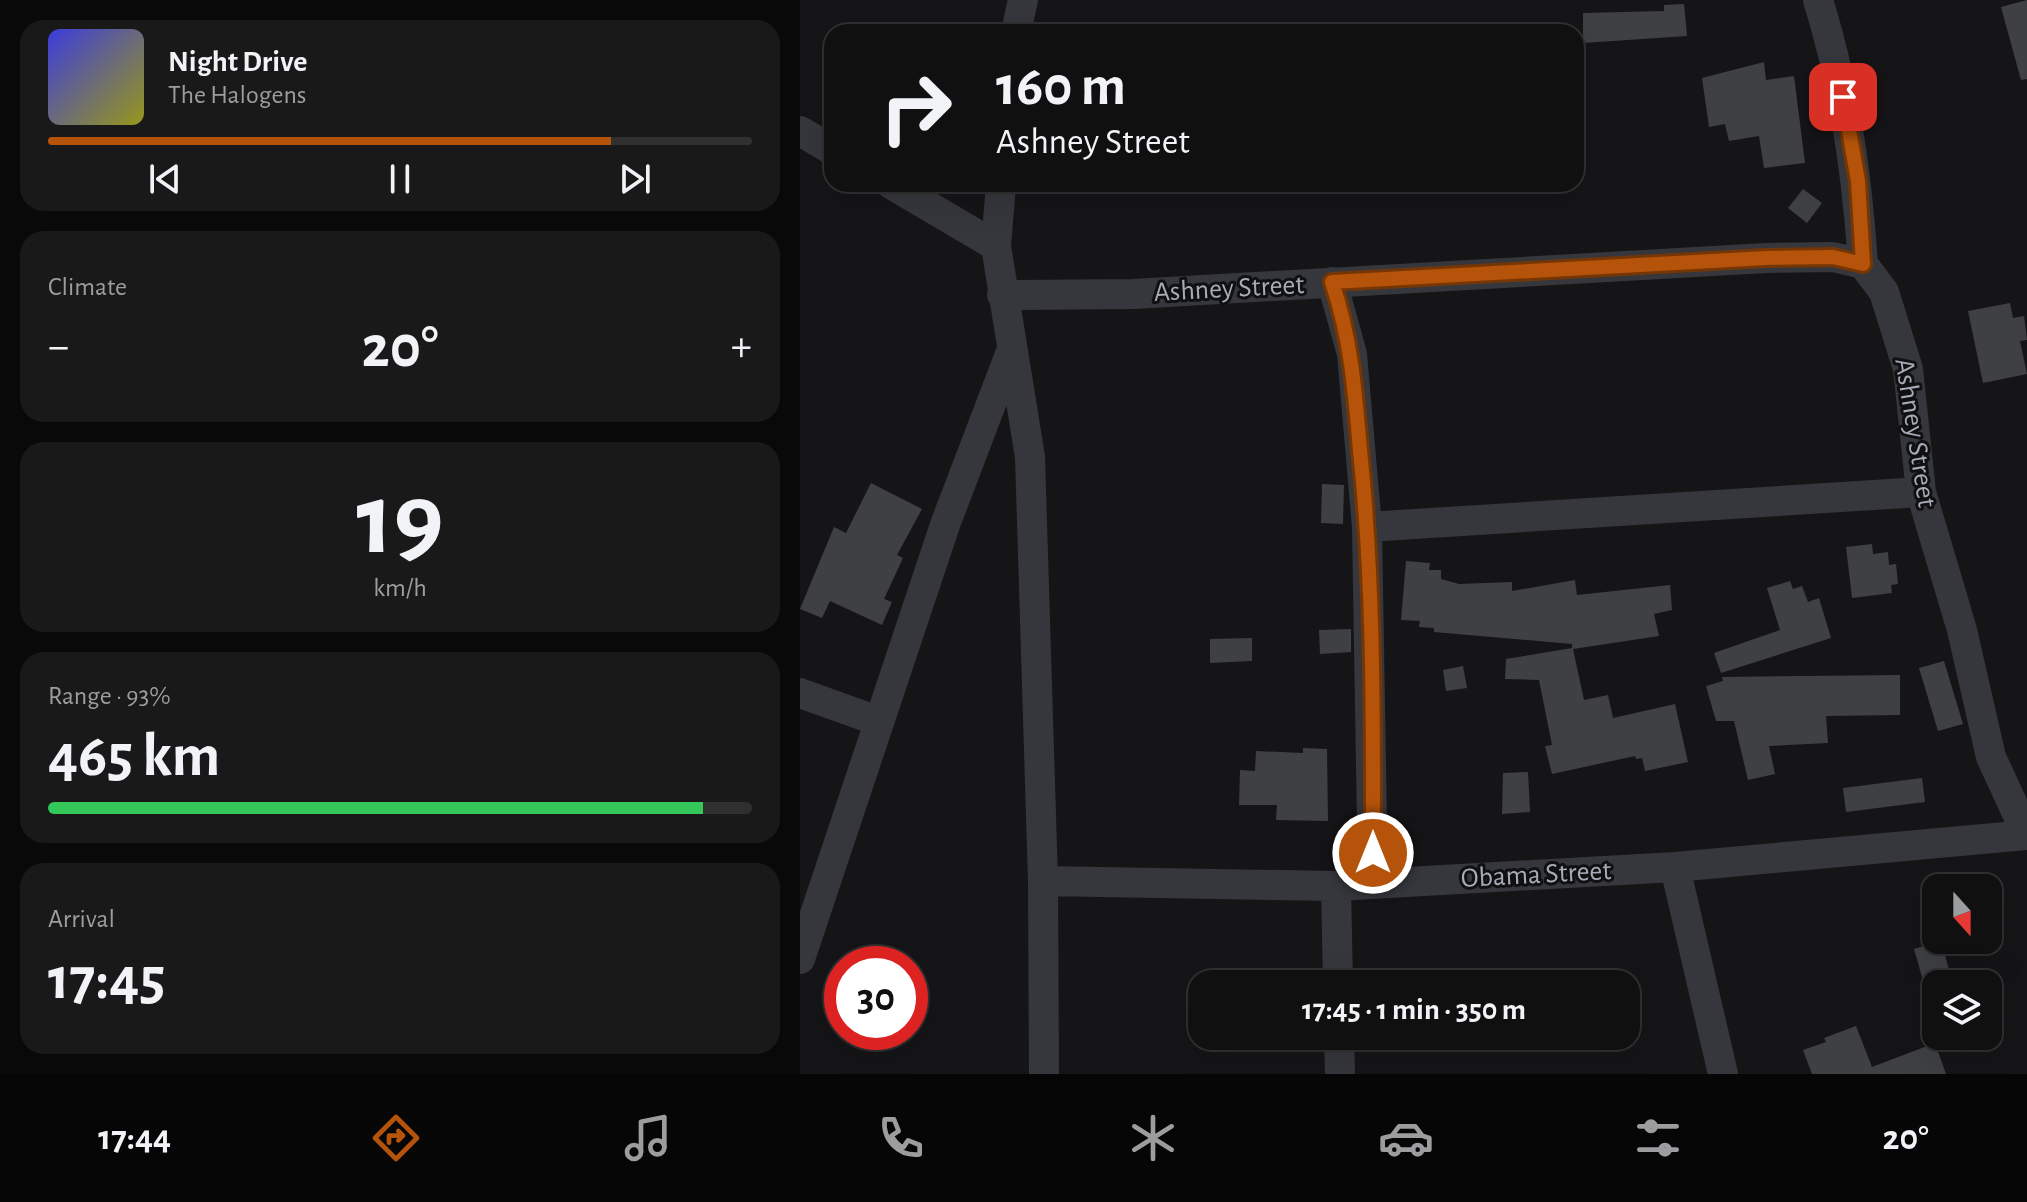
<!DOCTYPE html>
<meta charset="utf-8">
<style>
body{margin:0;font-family:"Alegreya Sans",sans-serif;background:#19191a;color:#f1f3f6;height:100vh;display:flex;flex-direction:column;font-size:30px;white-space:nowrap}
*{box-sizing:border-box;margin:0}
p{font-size:26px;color:#9c9d9f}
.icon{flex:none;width:44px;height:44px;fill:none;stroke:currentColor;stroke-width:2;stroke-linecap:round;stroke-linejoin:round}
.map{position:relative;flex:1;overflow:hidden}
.drawer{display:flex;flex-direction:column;gap:20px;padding:20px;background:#090909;width:800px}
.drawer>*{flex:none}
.top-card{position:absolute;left:24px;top:24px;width:760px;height:168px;border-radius:24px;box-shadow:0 8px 32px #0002,0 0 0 2px #303031;background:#101011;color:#f1f3f6;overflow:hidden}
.needle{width:52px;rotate:159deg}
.buttons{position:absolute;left:1122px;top:874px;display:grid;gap:16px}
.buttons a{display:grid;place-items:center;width:80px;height:80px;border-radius:16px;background:#101011;box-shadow:0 8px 32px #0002,0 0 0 2px #303031;font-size:40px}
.speed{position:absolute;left:24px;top:946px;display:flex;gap:16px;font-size:40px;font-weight:700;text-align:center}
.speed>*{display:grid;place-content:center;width:104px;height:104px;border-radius:50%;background:#101011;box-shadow:0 8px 32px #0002,0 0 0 2px #303031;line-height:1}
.speed .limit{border:12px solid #d22;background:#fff;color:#111}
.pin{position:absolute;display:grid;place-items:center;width:68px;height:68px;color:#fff;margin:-34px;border-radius:16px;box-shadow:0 4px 12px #0006}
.me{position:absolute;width:88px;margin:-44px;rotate:0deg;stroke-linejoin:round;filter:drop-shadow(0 0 6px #0008)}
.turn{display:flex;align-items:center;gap:28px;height:168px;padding:0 40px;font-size:36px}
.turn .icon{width:104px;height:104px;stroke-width:2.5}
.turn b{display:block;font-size:56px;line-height:68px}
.big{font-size:60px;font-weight:600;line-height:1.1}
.drawer .tile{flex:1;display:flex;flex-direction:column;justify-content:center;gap:12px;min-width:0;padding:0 28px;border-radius:24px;background:#19191a}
.drawer .dial{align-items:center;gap:0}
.dial b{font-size:104px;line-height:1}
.song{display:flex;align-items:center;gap:24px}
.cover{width:96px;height:96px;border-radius:12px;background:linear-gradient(135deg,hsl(240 70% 55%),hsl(60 70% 35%))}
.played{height:8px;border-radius:4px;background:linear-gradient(90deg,#b45309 80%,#303031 80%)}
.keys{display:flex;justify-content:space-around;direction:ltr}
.heat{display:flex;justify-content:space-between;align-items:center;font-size:44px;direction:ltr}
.charge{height:12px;border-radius:6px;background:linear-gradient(90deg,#34c759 93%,#303031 0)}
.trip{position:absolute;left:388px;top:970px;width:452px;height:80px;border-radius:24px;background:#101011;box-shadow:0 8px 32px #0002,0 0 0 2px #303031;font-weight:600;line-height:80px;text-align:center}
.dock{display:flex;height:128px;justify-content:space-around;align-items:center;background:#060607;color:#9c9d9f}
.dock .icon{width:56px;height:56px}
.dock .on{color:#b45309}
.dock b{font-size:36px;color:#f1f3f6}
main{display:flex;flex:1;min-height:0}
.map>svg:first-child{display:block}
.building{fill:#3f4044}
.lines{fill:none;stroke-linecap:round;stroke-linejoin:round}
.street{stroke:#36373c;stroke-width:30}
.route-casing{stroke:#753606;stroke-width:20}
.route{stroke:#b45309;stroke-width:14}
.labels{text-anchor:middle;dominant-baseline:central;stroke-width:6;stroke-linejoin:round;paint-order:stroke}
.street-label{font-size:28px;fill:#a6abb8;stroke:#101012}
</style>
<main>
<section class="drawer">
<div class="tile">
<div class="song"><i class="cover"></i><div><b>Night Drive</b><p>The Halogens</p></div></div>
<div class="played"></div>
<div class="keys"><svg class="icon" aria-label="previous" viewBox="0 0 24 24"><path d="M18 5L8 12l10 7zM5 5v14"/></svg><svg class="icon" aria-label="pause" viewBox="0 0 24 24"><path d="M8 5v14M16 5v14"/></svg><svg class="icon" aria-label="next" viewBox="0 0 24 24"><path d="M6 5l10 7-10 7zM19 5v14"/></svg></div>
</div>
<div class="tile"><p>Climate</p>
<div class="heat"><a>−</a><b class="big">20°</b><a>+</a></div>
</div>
<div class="tile dial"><b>19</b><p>km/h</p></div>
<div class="tile"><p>Range · 93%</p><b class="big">465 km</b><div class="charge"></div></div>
<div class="tile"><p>Arrival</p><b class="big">17:45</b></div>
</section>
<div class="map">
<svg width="1227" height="1074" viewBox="0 0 1227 1074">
<rect width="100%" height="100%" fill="#151517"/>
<!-- building -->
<path class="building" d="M1227 0V79L1221 80 1201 7Z
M884 4 887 36 783 43V13L864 11V5Z
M964 62 966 80 994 76 1005 163 964 168 959 136 929 141 925 124 909 127 902 78Z
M1003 189 1022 203 1007 223 988 208Z
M1210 303 1213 318 1224 316 1227 340 1220 341 1227 374 1183 383 1168 311Z
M71 483 122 509 97 555 103 558 84 599 92 602 82 625 30 601 22 618 0 609 34 527 46 533Z
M522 484 544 485 543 524 521 523Z
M1072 544 1073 554 1088 552 1089 565 1096 564 1098 584 1091 585 1092 593 1052 598 1046 547Z
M606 561 630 563 629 570H641V579L659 584 712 582V591L775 580 777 595 870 585 872 610 854 614 859 636 773 649 784 700 808 695 813 718 875 704 888 762 845 771 842 758 836 759 835 756 752 774 745 746 752 745 739 680 705 679 706 659 772 648V644L634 632V628L619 627 620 621 601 620Z
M990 581 993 589 1002 586 1008 602 1019 598 1031 638 921 673 914 653 980 630 967 588Z
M551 629V652L520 654 519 630Z
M452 638V661L410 663V639Z
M1144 661 1163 724 1138 731 1119 668Z
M663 666 667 688 646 691 643 670Z
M1100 675V715L1026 716 1028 743 969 746 975 774 948 780 934 721H916L906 686 923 681 922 677Z
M503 748 527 749 528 821 476 820 477 805H439L440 770 455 771 456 751 503 753Z
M728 772 730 812 702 814 703 773Z
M1122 778 1125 802 1046 812 1043 788Z
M1141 941 1153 984H1124L1114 949Z
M1056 1026 1072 1067 1135 1043 1146 1074H1012L1003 1050 1026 1042 1024 1038Z"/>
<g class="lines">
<!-- street -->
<path class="street" d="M1018 0C1045 86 1057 174 1063 264
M216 32 223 0
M0 131 32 150
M91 184 196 246
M201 184 196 246 230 457 243 881 244 1074
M532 282 552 354 567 527 573 883
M202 295 333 294 966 258 1033 257 1063 264 1084 292 1108 369 1121 492 1162 630 1191 757 1227 835
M567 527 1121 492
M0 693 78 721
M875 867 923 1074
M243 881 536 886 875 867 1227 835
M536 886 538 984
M0 959 146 522 212 349
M539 1036 540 1074"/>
</g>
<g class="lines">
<defs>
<path id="route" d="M573 853C573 719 574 584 560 450 555 392 551 338 532 282L966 258 1033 257 1063 264 1058 181 1043 97"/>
</defs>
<!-- route casing -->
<use href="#route" class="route-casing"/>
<!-- route -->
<use href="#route" class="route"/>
</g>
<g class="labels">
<!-- street labels -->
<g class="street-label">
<text transform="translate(429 289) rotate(-3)">Ashney Street</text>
<text transform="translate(1115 433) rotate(81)">Ashney Street</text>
<text transform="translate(736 875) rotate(-3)">Obama Street</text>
</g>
</g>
</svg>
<div class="buttons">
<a><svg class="needle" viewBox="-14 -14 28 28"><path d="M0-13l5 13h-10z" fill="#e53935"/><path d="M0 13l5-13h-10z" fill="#9c9d9f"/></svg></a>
<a><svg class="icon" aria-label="layers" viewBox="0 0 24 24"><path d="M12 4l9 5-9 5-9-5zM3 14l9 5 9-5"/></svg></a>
</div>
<div class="speed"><div class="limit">30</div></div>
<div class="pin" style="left:1043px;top:97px;background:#d93025"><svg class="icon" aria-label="arrive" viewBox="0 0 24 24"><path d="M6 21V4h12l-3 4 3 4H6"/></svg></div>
<svg class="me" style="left:573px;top:853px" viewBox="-20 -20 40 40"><circle r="17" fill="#b45309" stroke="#fff" stroke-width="3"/><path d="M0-11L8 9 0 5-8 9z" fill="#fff"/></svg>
<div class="trip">17:45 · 1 min · 350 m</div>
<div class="top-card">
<div class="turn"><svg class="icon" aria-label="right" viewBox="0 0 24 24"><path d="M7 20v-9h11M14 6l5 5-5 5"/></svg><div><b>160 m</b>Ashney Street</div></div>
</div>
</div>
</main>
<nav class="dock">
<b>17:44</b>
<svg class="icon on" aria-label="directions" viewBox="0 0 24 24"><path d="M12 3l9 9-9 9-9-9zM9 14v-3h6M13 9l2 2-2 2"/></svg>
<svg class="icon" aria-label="music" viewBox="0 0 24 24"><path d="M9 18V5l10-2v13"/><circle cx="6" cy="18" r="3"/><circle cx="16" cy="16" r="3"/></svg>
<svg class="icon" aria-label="phone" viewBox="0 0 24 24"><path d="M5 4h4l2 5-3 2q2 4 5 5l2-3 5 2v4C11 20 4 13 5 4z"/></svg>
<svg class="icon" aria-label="climate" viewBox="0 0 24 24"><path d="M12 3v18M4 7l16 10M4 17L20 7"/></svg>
<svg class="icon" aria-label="car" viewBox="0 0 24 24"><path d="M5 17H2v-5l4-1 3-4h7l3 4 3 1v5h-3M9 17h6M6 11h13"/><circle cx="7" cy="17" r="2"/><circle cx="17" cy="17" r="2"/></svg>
<svg class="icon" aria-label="filters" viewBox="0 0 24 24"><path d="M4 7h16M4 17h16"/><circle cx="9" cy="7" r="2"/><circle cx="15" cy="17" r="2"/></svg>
<b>20°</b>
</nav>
